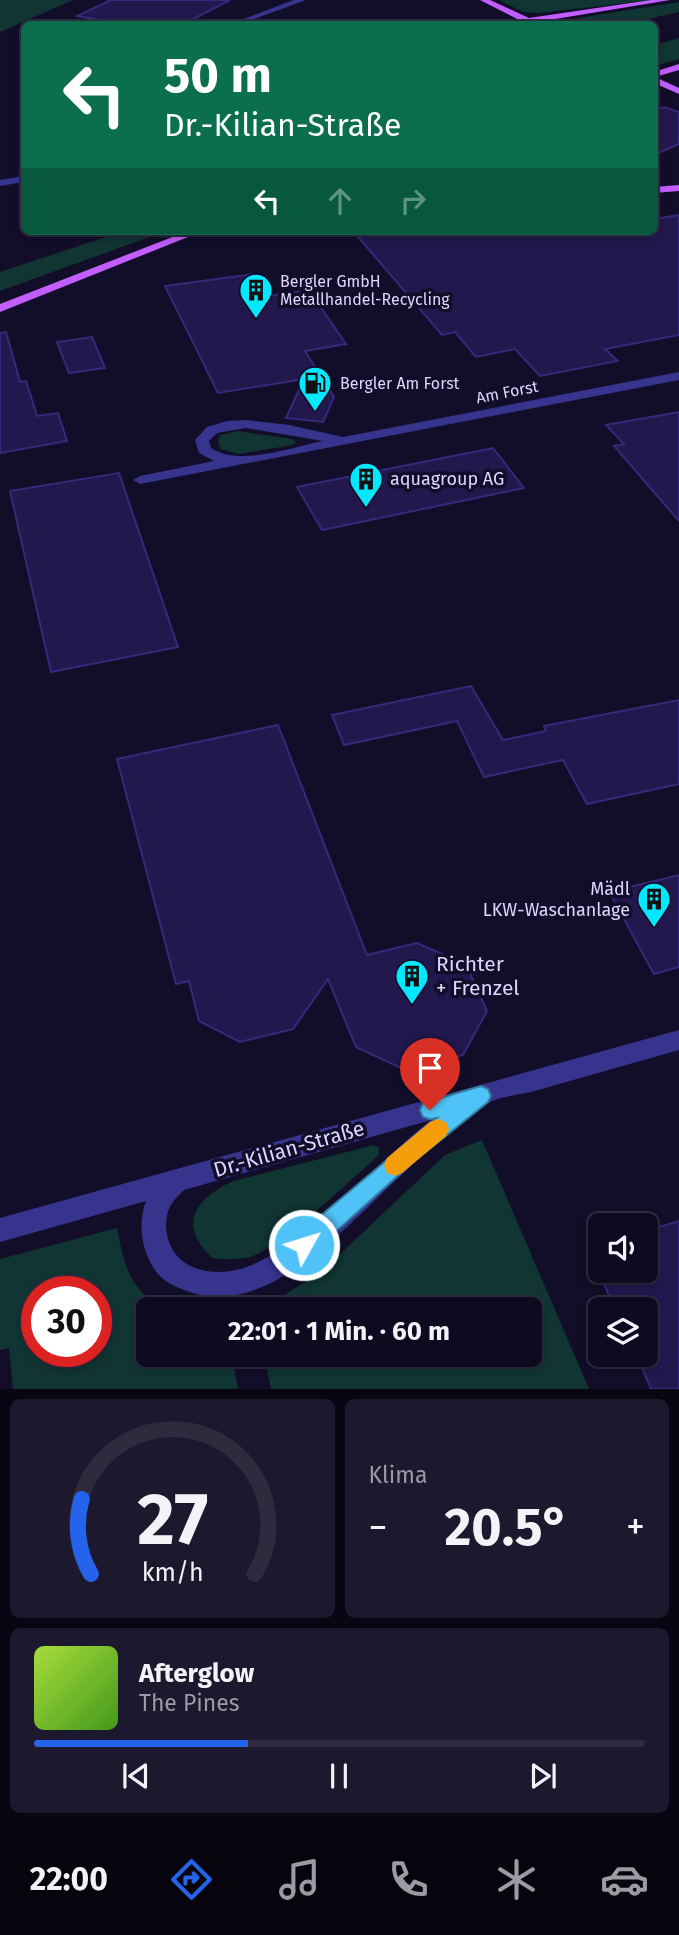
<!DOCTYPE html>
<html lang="de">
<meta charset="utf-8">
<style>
body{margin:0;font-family:"Fira Sans",sans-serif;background:#1c182d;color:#f1f3f6;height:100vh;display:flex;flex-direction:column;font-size:26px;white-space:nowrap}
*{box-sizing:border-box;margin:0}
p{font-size:23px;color:#9b9aa5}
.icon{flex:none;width:38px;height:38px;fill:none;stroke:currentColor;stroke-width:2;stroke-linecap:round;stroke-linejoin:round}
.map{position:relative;height:1389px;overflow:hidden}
.panel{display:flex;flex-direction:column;gap:10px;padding:10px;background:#080612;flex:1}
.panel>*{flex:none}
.banner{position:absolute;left:21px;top:21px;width:637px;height:214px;border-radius:10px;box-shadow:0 4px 10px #0003,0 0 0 2px #2e2b3e;background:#0b6e4f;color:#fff;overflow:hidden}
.fabs{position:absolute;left:588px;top:1213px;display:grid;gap:14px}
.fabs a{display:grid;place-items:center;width:70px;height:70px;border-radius:10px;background:#0e0a20;box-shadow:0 4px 10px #0003,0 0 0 2px #2e2b3e;font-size:35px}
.speed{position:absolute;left:21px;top:1276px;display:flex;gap:14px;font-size:35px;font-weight:700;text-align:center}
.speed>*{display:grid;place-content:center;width:91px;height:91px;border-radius:50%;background:#0e0a20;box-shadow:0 4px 10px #0003,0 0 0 2px #2e2b3e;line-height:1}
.speed .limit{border:10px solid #d22;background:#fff;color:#111}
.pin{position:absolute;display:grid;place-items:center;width:60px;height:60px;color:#fff;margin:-72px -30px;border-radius:50% 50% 50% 0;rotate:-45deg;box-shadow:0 0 7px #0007}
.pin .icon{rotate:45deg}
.me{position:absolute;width:77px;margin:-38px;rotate:51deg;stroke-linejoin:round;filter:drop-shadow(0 0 5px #0008)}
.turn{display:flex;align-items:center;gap:24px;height:147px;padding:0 28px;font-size:32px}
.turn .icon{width:91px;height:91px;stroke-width:2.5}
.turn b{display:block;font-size:49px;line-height:60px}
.lanes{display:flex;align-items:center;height:66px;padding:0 28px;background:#0003;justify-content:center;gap:35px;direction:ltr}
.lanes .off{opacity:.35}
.big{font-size:52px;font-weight:700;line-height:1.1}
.panel .tile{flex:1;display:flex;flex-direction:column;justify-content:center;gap:10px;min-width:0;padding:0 24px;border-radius:10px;background:#1c182d}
.panel .dial{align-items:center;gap:0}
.dial svg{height:182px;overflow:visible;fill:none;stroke:#2e2b3e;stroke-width:7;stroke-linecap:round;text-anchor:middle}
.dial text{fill:#f1f3f6;stroke:none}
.song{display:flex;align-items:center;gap:21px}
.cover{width:84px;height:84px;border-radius:10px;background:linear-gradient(135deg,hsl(80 70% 55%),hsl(100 70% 35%))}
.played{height:7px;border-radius:4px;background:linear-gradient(90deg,#2563eb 35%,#2e2b3e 35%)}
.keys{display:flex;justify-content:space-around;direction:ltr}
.heat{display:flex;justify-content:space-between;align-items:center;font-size:38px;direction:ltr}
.panel .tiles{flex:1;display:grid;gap:10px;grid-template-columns:1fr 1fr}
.tile:last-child{grid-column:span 2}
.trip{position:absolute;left:136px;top:1297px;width:406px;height:70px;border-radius:10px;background:#0e0a20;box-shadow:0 4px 10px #0003,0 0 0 2px #2e2b3e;font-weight:700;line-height:70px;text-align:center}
.menu{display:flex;height:112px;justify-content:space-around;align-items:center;background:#06040d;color:#9b9aa5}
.menu .icon{width:49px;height:49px}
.menu .current{color:#2563eb}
.menu b{font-size:32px;color:#f1f3f6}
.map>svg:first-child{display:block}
.green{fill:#103533;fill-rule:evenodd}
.building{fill:#22184d;stroke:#38287b;stroke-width:2}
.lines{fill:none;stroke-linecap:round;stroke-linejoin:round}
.minor{fill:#37348e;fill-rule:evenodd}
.primary{fill:#c25eff;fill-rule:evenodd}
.route{fill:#4fc3f7;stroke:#337fa1;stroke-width:2}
.slow{fill:#f59e0b}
.labels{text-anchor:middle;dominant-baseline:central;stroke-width:7;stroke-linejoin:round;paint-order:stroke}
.far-poi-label{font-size:16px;fill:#dbd7ff;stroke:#120e2a;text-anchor:start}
.far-street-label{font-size:16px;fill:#dbd7ff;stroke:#120e2a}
.poi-label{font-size:18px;fill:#dbd7ff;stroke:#120e2a;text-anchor:start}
.near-poi-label{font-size:21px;fill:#dbd7ff;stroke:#120e2a;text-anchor:start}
.near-street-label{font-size:21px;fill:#dbd7ff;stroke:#120e2a}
</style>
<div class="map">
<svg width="679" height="1389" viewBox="0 0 679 1389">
<rect width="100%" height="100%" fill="#120e2a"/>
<!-- green -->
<path class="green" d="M0 0H73L0 32Z
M499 0H654L538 13 523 12Z
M679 2V12L626 24H571L578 18Z
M679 38V59L655 66V45Z
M124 231H166L0 291V272Z
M237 431 292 439 296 442 293 445 239 454 220 449 218 439 221 435Z
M482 1140 589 1389H271L264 1355 530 1354V1309H262L321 1272 445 1155Z
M374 1145 379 1148V1155C351 1179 281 1248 250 1257 237 1260 224 1259 212 1258 177 1224 195 1199 233 1181Z
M117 1228C124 1265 129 1286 161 1309H149V1354L232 1355 238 1389H13L9 1348 0 1350V1259ZM37 1292H96V1351H37Z"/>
<!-- building -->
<path class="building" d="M111 0H230L184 24H125L77 16Z
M664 107 679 112V144L654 155V111Z
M679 215V335L605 349 618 361 540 376 515 349 476 357 455 332 442 335 353 231H654V219Z
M253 274 267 296 309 290 346 344 305 351 334 397 323 422 286 418 304 379 218 393 165 286Z
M6 332 20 382 26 381 37 416 58 413 67 441 0 453V333Z
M92 337 105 368 69 373 57 342Z
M679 412V521L614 446 624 444 606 425Z
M493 448 524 488 322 530 297 487Z
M119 473 178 647 51 672 10 491Z
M471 686 503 740 546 731 544 726 679 700V784L587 804 563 760 484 777 457 721 344 745 332 715Z
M278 725 367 955 417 943 466 964 487 1011 463 1055 405 1070 356 1047 328 979 293 1029 240 1042 199 1021 189 981 176 984 117 759Z
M679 875V967L654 974 609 892Z
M679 1221V1389H651L636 1354H646V1309H615L598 1270H646V1231Z"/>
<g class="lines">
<!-- minor -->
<path class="minor" d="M294 0H306L240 24H230Z
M24 176V182L0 186V180Z
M679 372V380L140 484 133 480 140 476 214 461 199 453 195 440 207 427 227 421 246 420 289 425 343 437ZM246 428 323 441C292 447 238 467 211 448L209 441 217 433Z
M679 1030V1050C630 1064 580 1078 531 1092 518 1095 496 1097 485 1105 456 1124 422 1156 396 1180 346 1227 264 1321 187 1291 173 1286 160 1280 153 1267 141 1247 138 1223 146 1201L0 1242V1218ZM431 1120C374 1164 316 1237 252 1265 216 1280 168 1272 166 1226 166 1209 172 1201 184 1190Z"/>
<!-- primary -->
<path class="primary" d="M480 0H490L529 18 651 0H670L537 22 539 24 525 23Z
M679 64V70L655 77 679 88V94L654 83V72Z
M679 185V191L654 193V187Z
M188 231H203L0 312V304Z"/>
</g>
<!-- route -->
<path class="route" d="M481 1086 488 1089 491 1096 488 1102 412 1163 312 1253 304 1256 295 1253 292 1245 295 1237 437 1118 430 1119 423 1117 420 1110 423 1103Z"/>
<!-- slow -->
<path class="slow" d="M438 1119 446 1122 449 1129 446 1136 402 1173 395 1176 387 1173 384 1165 387 1158 430 1122Z"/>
<!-- icons -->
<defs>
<symbol id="building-pin" viewBox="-11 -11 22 30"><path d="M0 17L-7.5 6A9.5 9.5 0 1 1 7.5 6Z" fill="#03e7ff" stroke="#120e2a"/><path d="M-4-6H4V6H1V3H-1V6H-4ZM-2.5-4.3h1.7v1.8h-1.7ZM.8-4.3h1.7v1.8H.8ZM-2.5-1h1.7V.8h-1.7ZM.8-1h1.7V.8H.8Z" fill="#111"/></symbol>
<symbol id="fuel-pin" viewBox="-11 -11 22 30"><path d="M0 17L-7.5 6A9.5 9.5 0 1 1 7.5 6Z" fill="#03e7ff" stroke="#120e2a"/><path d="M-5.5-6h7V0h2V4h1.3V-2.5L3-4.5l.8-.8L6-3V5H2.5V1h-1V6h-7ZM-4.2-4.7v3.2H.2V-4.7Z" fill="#111"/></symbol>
</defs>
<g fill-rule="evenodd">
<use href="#building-pin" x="237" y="271" width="38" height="52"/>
<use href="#fuel-pin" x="296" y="364" width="38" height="52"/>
<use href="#building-pin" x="347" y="460" width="38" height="52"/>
<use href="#building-pin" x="635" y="880" width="38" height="52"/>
<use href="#building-pin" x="393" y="957" width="38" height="52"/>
</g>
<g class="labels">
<!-- far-poi labels -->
<g class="far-poi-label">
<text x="280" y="281">Bergler GmbH<tspan x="280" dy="18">Metallhandel-Recycling</tspan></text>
<text x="340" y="383">Bergler Am Forst</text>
</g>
<!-- far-street labels -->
<g class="far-street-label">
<text transform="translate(507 392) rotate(-11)">Am Forst</text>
</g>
<!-- poi labels -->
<g class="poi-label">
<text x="390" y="479">aquagroup AG</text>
<text x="630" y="889" text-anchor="end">Mädl<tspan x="630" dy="21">LKW-Waschanlage</tspan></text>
</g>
<!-- near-poi labels -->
<g class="near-poi-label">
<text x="436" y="964">Richter<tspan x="436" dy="24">+ Frenzel</tspan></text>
</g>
<!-- near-street labels -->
<g class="near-street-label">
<text transform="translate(289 1149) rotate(-16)">Dr.-Kilian-Straße</text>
</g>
</g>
</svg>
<div class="fabs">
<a><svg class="icon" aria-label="sound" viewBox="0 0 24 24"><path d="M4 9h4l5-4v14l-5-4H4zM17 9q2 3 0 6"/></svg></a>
<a><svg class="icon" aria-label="layers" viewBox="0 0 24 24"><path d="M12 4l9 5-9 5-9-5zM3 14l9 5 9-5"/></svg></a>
</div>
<div class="speed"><div class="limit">30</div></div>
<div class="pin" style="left:430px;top:1110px;background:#d93025"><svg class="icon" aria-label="arrive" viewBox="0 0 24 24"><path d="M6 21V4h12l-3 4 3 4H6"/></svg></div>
<svg class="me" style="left:304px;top:1245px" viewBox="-20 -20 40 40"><circle r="17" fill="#4fc3f7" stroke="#fff" stroke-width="3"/><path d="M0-11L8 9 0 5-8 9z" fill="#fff"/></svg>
<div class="trip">22:01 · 1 Min. · 60 m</div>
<div class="banner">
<div class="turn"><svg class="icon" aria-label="left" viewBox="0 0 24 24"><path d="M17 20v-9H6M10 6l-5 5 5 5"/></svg><div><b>50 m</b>Dr.-Kilian-Straße</div></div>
<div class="lanes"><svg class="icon" aria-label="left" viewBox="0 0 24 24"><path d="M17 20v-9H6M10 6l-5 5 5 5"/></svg><svg class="icon off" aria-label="ahead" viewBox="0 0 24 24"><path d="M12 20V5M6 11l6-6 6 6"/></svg><svg class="icon off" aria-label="right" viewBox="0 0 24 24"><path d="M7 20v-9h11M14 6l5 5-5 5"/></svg></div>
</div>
</div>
<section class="panel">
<div class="tiles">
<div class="tile dial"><svg viewBox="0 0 100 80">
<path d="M14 69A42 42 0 1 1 86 69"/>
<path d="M14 69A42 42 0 0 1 10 36" stroke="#2563eb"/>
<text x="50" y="56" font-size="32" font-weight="700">27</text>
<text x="50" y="72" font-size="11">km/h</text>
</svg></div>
<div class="tile"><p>Klima</p>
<div class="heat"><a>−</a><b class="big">20.5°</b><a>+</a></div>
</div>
<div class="tile">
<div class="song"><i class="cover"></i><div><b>Afterglow</b><p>The Pines</p></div></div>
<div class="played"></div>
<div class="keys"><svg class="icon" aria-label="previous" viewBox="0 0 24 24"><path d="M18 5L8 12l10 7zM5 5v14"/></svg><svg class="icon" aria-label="pause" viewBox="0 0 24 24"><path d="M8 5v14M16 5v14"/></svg><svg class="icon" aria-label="next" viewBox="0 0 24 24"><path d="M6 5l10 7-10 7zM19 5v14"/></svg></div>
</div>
</div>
</section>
<nav class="menu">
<b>22:00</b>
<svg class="icon current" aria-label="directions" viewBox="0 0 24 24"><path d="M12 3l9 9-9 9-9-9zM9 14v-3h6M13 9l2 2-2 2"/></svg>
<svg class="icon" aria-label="music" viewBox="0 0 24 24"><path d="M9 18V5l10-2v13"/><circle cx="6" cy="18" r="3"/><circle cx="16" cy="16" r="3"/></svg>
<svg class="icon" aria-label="phone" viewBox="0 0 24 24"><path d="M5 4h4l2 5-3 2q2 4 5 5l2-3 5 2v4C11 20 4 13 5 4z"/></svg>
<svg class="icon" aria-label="climate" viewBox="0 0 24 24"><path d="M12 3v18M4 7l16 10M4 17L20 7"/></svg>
<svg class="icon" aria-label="car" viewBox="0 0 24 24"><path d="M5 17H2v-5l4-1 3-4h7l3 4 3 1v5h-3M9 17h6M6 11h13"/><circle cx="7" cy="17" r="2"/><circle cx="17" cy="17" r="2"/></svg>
</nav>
